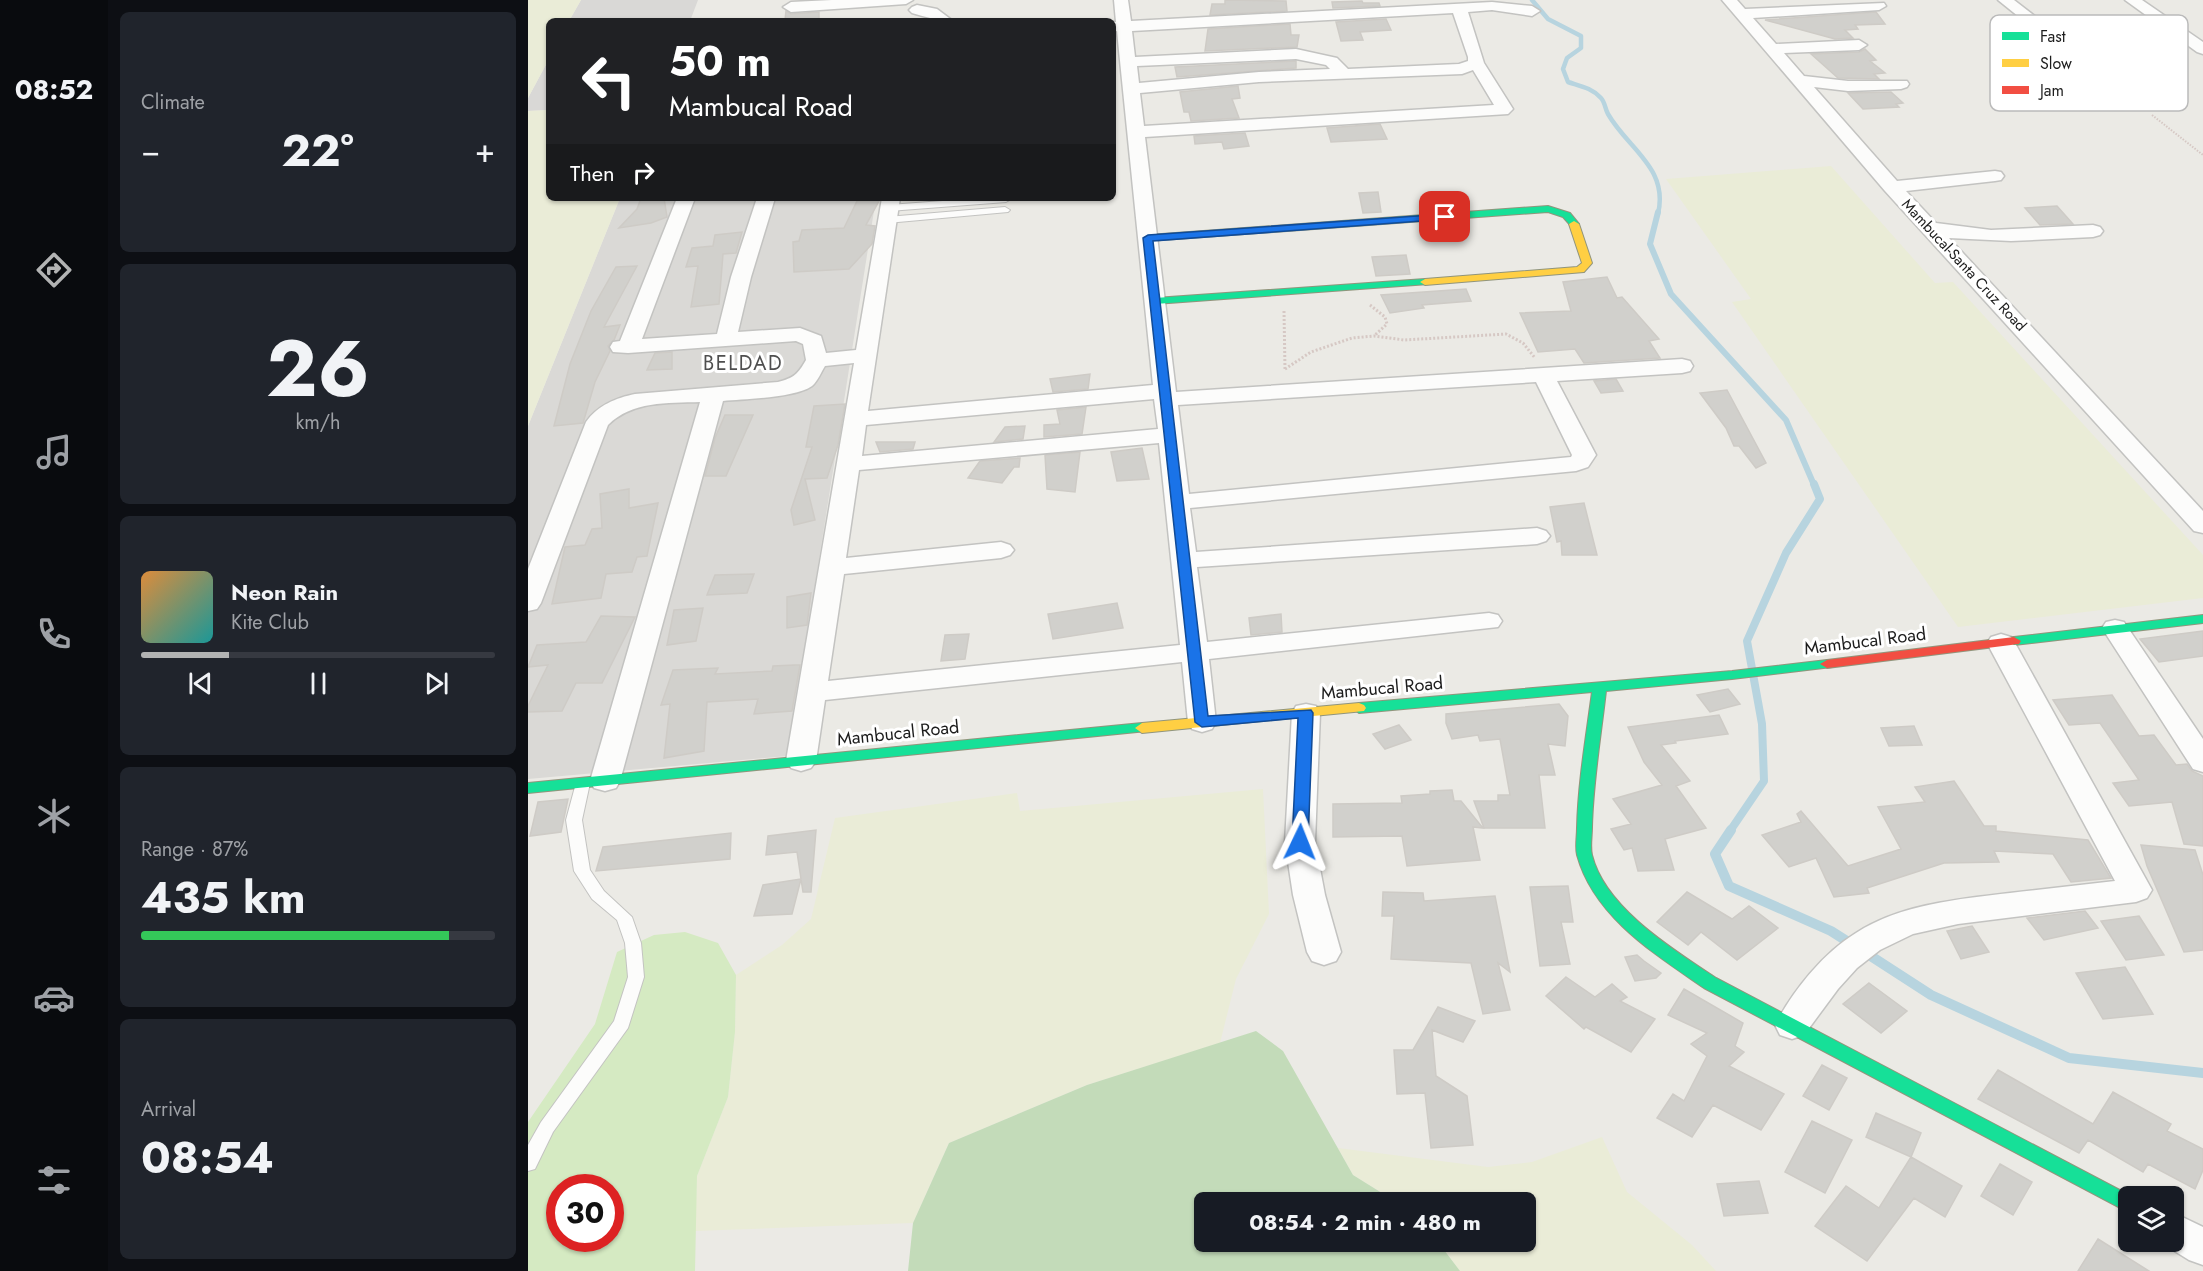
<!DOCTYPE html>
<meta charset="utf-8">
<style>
body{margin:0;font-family:Jost,sans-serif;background:#20242c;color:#f1f3f6;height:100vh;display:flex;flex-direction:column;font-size:22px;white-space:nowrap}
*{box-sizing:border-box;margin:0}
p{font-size:20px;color:#9ea1a6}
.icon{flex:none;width:33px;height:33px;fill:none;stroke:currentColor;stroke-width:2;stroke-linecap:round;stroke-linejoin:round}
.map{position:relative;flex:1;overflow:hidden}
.sheet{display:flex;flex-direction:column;gap:12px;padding:12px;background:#0d0f14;width:420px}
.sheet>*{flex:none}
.guide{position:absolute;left:18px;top:18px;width:570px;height:183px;border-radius:9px;box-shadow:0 2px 4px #0004;background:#202124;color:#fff;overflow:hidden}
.fabs{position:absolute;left:1590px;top:1186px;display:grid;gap:12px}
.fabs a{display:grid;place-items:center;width:66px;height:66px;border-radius:9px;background:#171b24;box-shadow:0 2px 4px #0004;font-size:30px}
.speed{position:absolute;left:18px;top:1174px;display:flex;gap:12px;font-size:30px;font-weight:700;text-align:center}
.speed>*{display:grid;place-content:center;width:78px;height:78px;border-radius:50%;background:#171b24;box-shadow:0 2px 4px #0004;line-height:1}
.speed .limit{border:9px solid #d22;background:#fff;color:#111}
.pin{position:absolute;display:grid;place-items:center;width:51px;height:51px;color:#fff;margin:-26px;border-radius:12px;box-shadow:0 3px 9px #0006}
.me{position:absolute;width:66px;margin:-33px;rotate:2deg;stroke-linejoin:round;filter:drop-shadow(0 0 4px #0008)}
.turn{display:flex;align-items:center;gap:21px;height:126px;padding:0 24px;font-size:27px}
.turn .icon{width:78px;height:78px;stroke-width:2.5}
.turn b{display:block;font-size:42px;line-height:51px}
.then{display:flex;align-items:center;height:57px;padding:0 24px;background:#0003;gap:12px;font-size:22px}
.big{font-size:45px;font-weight:700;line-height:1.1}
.sheet .tile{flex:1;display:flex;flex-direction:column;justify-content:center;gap:9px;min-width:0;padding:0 21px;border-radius:9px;background:#20242c}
.sheet .dial{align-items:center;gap:0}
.dial b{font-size:78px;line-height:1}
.song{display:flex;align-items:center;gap:18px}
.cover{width:72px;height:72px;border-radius:9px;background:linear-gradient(135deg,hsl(30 70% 55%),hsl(180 70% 35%))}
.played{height:6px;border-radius:3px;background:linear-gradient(90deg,#b2b3b3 25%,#363941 25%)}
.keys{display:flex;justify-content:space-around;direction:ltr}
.heat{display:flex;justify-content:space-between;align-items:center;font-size:33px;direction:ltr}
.charge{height:9px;border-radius:4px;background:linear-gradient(90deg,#34c759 87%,#363941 0)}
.trip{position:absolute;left:666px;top:1192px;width:342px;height:60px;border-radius:9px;background:#171b24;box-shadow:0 2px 4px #0004;font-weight:700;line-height:60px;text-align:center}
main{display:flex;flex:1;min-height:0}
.tab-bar{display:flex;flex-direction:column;width:108px;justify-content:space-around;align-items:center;background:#090b0e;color:#9ea1a6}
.tab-bar .icon{width:42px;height:42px}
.tab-bar .current{color:#b2b3b3}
.tab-bar b{font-size:27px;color:#f1f3f6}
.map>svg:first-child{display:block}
.residential{fill:#dad9d6}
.religious{fill:#d9d8d6}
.farmland{fill:#eaecd7}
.grass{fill:#d5eac2;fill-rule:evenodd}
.forest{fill:#c3dbb9}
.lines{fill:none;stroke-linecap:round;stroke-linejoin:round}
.stream-far3{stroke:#b7d4df;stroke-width:4.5}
.stream-far2{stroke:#b7d4df;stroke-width:6}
.stream-far1{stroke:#b7d4df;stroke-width:8}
.stream{stroke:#b7d4df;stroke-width:10}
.building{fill:#d1d0cc;stroke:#cecbc6;stroke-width:1.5}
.lane-casing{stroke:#c3c3c1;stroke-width:2}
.street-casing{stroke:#c3c3c1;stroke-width:3}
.fast-casing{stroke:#91957c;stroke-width:2}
.slow-casing{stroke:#91957c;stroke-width:2}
.jam-casing{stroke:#91957c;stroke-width:2}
.path-far1{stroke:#d6c8c4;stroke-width:2;stroke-dasharray:1.5 1.5;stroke-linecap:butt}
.path{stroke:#d6c8c4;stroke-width:3;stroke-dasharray:2 2;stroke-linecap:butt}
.lane{fill:#fcfcfb;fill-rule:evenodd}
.street{fill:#fcfcfb;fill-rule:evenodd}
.fast{fill:#16e098;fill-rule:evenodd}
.slow{fill:#ffcf43;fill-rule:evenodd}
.jam{fill:#f24e42;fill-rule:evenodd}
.route{fill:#1a73e8;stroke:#114b97;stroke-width:1.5}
.labels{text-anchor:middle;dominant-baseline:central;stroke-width:6;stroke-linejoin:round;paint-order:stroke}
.far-street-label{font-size:15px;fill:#1c1c1c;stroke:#fff}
.street-label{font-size:18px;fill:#1c1c1c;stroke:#fff}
.neighbourhood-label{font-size:20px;letter-spacing:1.5px;fill:#4f4f4f;stroke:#fff}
.key{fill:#fff;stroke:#bbb;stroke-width:1.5}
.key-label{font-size:16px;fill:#1c1c1c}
</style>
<main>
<nav class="tab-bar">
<b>08:52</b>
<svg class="icon current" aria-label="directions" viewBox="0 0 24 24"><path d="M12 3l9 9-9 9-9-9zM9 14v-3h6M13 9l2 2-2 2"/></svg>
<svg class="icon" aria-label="music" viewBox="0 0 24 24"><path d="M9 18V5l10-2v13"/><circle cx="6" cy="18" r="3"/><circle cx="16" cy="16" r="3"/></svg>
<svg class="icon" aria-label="phone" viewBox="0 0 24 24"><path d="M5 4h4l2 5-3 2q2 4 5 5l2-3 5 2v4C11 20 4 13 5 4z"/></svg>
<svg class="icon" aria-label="climate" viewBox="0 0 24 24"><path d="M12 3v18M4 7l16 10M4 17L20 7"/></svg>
<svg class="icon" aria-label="car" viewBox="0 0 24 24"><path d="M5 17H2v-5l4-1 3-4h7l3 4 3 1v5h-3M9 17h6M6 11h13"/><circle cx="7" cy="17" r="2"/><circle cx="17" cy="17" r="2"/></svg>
<svg class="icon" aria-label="filters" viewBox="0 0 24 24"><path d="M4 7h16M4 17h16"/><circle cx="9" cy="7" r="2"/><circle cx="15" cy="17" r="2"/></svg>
</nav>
<section class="sheet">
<div class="tile"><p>Climate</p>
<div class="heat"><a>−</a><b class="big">22°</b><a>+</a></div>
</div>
<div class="tile dial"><b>26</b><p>km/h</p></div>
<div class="tile">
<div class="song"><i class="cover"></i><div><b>Neon Rain</b><p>Kite Club</p></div></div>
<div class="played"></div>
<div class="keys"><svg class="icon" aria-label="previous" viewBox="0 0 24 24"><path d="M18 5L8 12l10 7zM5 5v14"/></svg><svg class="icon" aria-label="pause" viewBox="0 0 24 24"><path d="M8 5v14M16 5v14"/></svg><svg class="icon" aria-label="next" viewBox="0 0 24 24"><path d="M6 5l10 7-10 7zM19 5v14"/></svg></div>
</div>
<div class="tile"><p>Range · 87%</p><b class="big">435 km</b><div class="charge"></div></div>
<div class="tile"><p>Arrival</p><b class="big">08:54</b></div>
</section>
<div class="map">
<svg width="1675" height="1271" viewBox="0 0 1675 1271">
<rect width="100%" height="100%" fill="#ebeae5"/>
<!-- residential -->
<path class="residential" d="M92 198H348L260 756 0 779V426Z"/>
<!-- religious -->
<path class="religious" d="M53 0H170L162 21H41Z
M21 59V110L0 111V98Z"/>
<!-- farmland -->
<path class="farmland" d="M0 0H53L41 21H21V59L0 98Z
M21 110V198H92L0 426V111Z
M1303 166 1407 283 1425 282 1675 555V598L1430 627 1204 302 1223 299 1138 179Z
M735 789 741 914 708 979 692 1043 559 1085 421 1143 385 1223 167 1231 169 1176 200 1097 207 1032 208 975 254 945 283 919 307 818 489 793 492 811Z
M1074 1137 1099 1192 1164 1245 1188 1271H932L910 1242H998V1203H870L825 1175 810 1148 960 1167 1004 1162Z"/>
<!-- grass -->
<path class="grass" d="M157 932 190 943 208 975 207 1032 200 1097 169 1176 167 1271H0V1122L67 1024 89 952 126 935ZM32 1188H82V1239H32Z"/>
<!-- forest -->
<path class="forest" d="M728 1031 755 1051 825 1175 870 1203H676V1242H910L932 1271H380L385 1223 421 1143 559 1085Z"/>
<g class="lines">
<!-- stream-far3 -->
<path class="stream-far3" d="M1004 0 1020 19 1053 36V48L1039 58 1035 69 1040 82C1052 86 1064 88 1073 98 1077 102 1077 109 1080 114 1100 149 1141 168 1130 214"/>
<!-- stream-far2 -->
<path class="stream-far2" d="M1130 212 1122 244 1143 294 1258 420 1286 485"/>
<!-- stream-far1 -->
<path class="stream-far1" d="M1202 831 1236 781 1234 724 1219 641 1258 553 1292 499 1286 484"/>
<!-- stream -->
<path class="stream" d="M1203 830 1187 854 1201 886 1303 931 1325 945
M1335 951 1403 995 1541 1058 1675 1073"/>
</g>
<!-- building -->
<path class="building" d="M697 0 758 1 759 11 682 15 684 4H697Z
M834 1 835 3H851L852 6 805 8 804 2Z
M258 11 263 14 291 12V19L257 20Z
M1348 12 1357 24 1327 25 1330 29 1317 30 1325 38 1307 39 1237 20Z
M858 19 863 30 832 32 835 40 813 41 808 22Z
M762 24 763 35H771L769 47 677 51 680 29Z
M1337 49 1348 60 1342 61 1357 73 1346 74 1351 79 1310 78 1283 54 1331 52Z
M768 61V68L649 77 647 67Z
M710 86 712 98 704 99 711 118 663 121 661 112H656L652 92Z
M1363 92 1375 103 1368 104 1371 107 1335 109 1320 93Z
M852 124 859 139 803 142 799 128Z
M717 133 721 146 696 149 694 142 667 144 666 136Z
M850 192 853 212 835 213 831 193Z
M113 198H136L139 217 123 223 91 228 109 209Z
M329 201H351L338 225 347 226 344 244 321 269 266 272 265 242 271 241 274 230 316 228Z
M1529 206 1545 224 1512 225 1497 208Z
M214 232 208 253 195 254 191 304 163 307 170 266 158 267 164 248 185 246 187 235Z
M878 255 882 274 848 276 844 257Z
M109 266 76 327 92 325 86 340 80 346 82 351 67 382 55 423 26 426 42 364 63 311 88 267Z
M1079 277 1089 298 1094 297 1131 339 1121 341 1132 358 1056 363 1047 349 1010 352 992 313 1043 311 1035 282Z
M938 289 943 301 894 305 896 308 862 313 853 295Z
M144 352V369L119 370 127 353Z
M562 374 560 389 525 392 522 379Z
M1088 379 1095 391 1073 393 1066 381Z
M1199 390 1238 463 1228 468 1211 446H1206L1198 428 1172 393Z
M317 404 310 445 299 478 277 479 287 520 266 525 263 510 284 447H278L286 406Z
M558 407 554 434 516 437V425L532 424 529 410Z
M197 415H225L198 476H177L187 438Z
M497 426 495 439 466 442 477 427Z
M348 442H387L385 449 352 452Z
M614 448 621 479 589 481 583 452Z
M552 452 547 492 519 489 517 455Z
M492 458 491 467H486L474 483 440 478 452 461Z
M101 489V508L130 503 119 556 109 557 104 572 78 574 73 598 24 604 37 547 57 545 64 529 74 528 72 494Z
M1056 503 1069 555H1034L1033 541 1029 542 1022 507Z
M226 574 219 593 179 595 187 575Z
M283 593 279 625 259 628V597Z
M589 603 595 628 525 639 520 614Z
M175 608 168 641 139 645 146 610Z
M753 614 754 632 723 635 721 618Z
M73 616 107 617 74 683H48L34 711 0 712V706L20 665 0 667 9 645 58 642Z
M1675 631V656L1631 662 1612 639Z
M441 634 437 659 413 661 417 635Z
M267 665H272L264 711 226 714 230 699 179 702 176 751 136 758 142 704 133 705 145 670 190 668 187 674 244 671 245 666Z
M1200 689 1212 704 1182 712 1169 695Z
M1584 695 1611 736 1626 735 1648 765 1659 764 1664 771 1675 776V846L1656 844 1644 802 1601 806 1585 783 1611 780 1572 723 1541 725 1525 700Z
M1031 704 1040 716 1037 746 1020 744 1027 775H1011L1017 828H956L946 801H970V795H982L972 739 952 741 950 735 924 739 918 723V714Z
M1191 715 1200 734 1147 741 1148 743 1133 745 1162 781 1148 786 1178 828 1137 839 1146 870 1110 871 1104 848 1096 850 1083 829 1103 824 1085 799 1134 785 1116 762 1100 727Z
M871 725 883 740 857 749 845 734Z
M1386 726 1394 745 1361 746 1353 728Z
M1426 781 1456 826H1468V831L1560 840 1583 878 1543 882 1525 854 1466 851 1471 862 1416 863 1339 888 1341 893 1306 897 1288 858 1261 867 1234 835 1273 822 1269 814 1273 811 1320 866 1373 849 1350 807 1397 802 1387 787Z
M924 790 926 801H933L955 828 945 827 952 860 879 866 874 836 805 837V804L874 803 873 796 902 794V791Z
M40 799 33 832 2 836 10 802Z
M288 830 283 892H275L273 879 264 914 226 916 235 885 273 879 269 852 238 855 240 836Z
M203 833 202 859 68 871 75 847Z
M1613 845 1667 850 1675 875V950L1656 952 1619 866Z
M1040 886 1045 922H1033L1042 964 1012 966 1002 887Z
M855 892 895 893 896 901 967 896 982 972 970 963 982 1010 955 1014 943 963 863 959 866 916H854Z
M1159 892 1204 919 1221 906 1250 928 1209 960 1173 932 1160 945 1129 922Z
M1557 911 1570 928 1516 940 1499 918Z
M1611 916 1636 955 1598 960 1573 921Z
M1444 926 1461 952 1433 959 1419 931Z
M1109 955 1116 961 1133 973 1128 978 1107 981 1097 957Z
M1597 967 1625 1014 1575 1019 1548 973Z
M1038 977 1067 997 1084 984 1099 997 1092 1001 1127 1019 1103 1052 1058 1027 1056 1029 1018 996Z
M1341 983 1379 1011 1353 1033 1315 1004Z
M1156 989 1215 1023 1207 1046 1216 1052 1201 1066 1256 1094 1233 1130 1185 1105 1164 1137 1129 1118 1145 1094 1156 1101 1179 1056 1163 1044 1179 1033 1140 1015Z
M910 1007 947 1021 935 1042 904 1030 908 1076 939 1096 945 1145 903 1148 897 1093 869 1094 866 1050H885Z
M1294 1065 1319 1078 1301 1110 1275 1096Z
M1470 1070 1565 1124 1585 1092 1643 1124 1639 1131 1675 1149V1170L1667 1189 1620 1164 1615 1172 1560 1140 1551 1153 1450 1099Z
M1348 1113 1393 1133 1383 1157 1338 1137Z
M1284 1121 1324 1140 1297 1193 1257 1172Z
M1383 1157 1434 1186 1417 1217 1386 1198 1339 1261 1287 1226 1318 1186 1351 1208Z
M1472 1164 1504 1182 1485 1215 1453 1196Z
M1231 1181 1240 1213 1196 1216 1189 1184Z
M1570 1239 1621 1271H1550Z"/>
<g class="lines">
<defs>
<path id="lane" d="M455 198 483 199 478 202 361 211 356 208 361 205Z
M477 207 482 210 480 212 359 223 354 220 359 217Z
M55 778 60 779 62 783 54 820 62 870 76 891 104 917 113 943 116 977 100 1028 25 1132 7 1169 0 1171V1145L13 1122 86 1021 100 977 97 943 89 920 64 899 46 871 38 820 48 783 50 779Z"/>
<path id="street" d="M304 0H385L378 4 263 12 255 7 263 2Z
M586 0H600L603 21 964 2 1004 6 1012 11 1004 16 964 10 940 12 956 63 985 109 980 114 617 137 648 392 1154 359 1162 361 1165 366 1162 371 1154 373 1029 381 1068 455 1060 467 1048 471 662 508 668 552 1009 528 1018 531 1022 536 1018 541 1009 544 669 567 679 642 961 613 970 615 974 621 970 627 681 659 688 722 684 729 674 732 664 729 660 722 654 662 297 700 288 761 283 768 273 771 263 768 258 761 326 363 297 366C293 372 290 381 284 386 267 398 217 399 195 401L92 781 88 788 77 791 66 788 62 781 172 402C139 403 104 401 80 425L13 603 9 609 0 611V569L58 422C70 405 88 398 107 394L250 382C266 378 270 374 278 360L275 344 268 341 100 353 85 352 82 347 85 342 92 341 149 198H167L114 339 189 334 203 277 229 198H247L223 277 210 332 272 328 293 336 298 353 328 350 354 198H372L340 411 625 385 589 31 585 32V22H588ZM925 13 940 57V61L931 64 820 69 809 58 768 49 607 57 604 31ZM768 59 798 65 802 69 731 72 611 83 609 66ZM945 70 966 105 616 126 612 93 731 82 934 74ZM1008 382 1044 455 1043 457 661 494 650 405ZM626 399 630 429 334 456 338 425ZM631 443 652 645 300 681 316 574 473 558 482 555 486 550 482 545 473 542 318 558 331 470Z
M1194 0H1209L1217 9 1356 3 1358 6 1351 10 1225 18 1248 44 1331 40 1339 45 1331 50 1256 53 1276 76 1320 81H1379L1381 84 1379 87 1373 89 1320 91 1286 87 1369 181 1467 171 1473 172 1476 176 1473 180 1467 181 1378 191 1408 223 1463 230 1565 225 1572 227 1575 231 1572 235 1565 237 1483 241 1421 238 1675 511V533L1666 531 1357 191Z
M1470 0H1486L1616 100 1618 104 1616 108H1604Z
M1597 0H1614L1675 42V54L1669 52Z
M389 5 409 9 425 21C410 21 398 17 384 13L381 10 384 7Z
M1587 620 1596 622 1675 739V772L1665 769 1574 628 1578 622Z
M1473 634 1483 637 1487 643 1624 890 1619 898 1608 902 1430 924 1385 934 1352 950 1329 968 1310 989 1276 1035 1264 1039 1252 1035 1247 1025C1265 991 1295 953 1328 933 1373 904 1431 899 1482 893 1517 889 1552 885 1587 881L1459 643 1463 637Z
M778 704 788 706 792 713 787 842 797 895 813 952 808 961 796 965 784 961 779 952 765 895 757 842 764 713 768 706Z
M1646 1213 1675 1227V1265L1661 1260 1632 1242H1646Z"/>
<path id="fast" d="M1020 206 1042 213 1051 224 1043 226 1035 217 1020 212 620 241 615 238 620 235Z
M897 279 902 282 901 284 627 304 622 301 627 298Z
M1675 615V623L1486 645 1479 641 1486 637Z
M1299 660 1306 664 1304 667 1204 679 1078 691C1073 736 1065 782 1064 827 1064 836 1062 847 1064 855 1077 908 1146 950 1188 978L1605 1197H1600V1212L1176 988C1127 954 1066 917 1049 855 1047 847 1049 837 1049 828 1050 783 1058 737 1064 692L831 713 824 708 831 703 1204 671Z
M614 723 621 728 619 731 0 793V783Z"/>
<path id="slow" d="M1046 221 1051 224 1064 263 1056 272 897 285 892 282 897 279 1049 267 1054 263 1041 224Z
M831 703 836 705 838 708 836 711 614 733 607 728 614 723Z"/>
<path id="jam" d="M1486 637 1493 641 1491 644 1299 668 1292 664 1299 660Z"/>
</defs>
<!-- lane casing -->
<use href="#lane" class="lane-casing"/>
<!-- street casing -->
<use href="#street" class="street-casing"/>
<!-- fast casing -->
<use href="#fast" class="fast-casing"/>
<!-- slow casing -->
<use href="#slow" class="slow-casing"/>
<!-- jam casing -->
<use href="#jam" class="jam-casing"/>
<!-- path-far1 -->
<path class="path-far1" d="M1624 115 1675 155"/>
<!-- path -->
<path class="path" d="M842 305 857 317 859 324 847 335
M756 311 757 370
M757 369 783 352 824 338 846 336 876 340 978 334 995 343 1007 358"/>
<!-- lane -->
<use href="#lane" class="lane"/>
<!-- street -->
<use href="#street" class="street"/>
<!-- fast -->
<use href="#fast" class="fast"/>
<!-- slow -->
<use href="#slow" class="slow"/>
<!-- jam -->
<use href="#jam" class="jam"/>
</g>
<!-- route -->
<path class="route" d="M917 214 920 215V219L625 241 680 716 783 710 785 713 780 842 778 846H767L764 842 770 718 674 727 667 722 615 238 620 235Z"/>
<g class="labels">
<!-- far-street labels -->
<g class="far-street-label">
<text transform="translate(1436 265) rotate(47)">Mambucal-Santa Cruz Road</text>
</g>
<!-- street labels -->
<g class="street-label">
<text transform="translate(1337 641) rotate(-7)">Mambucal Road</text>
<text transform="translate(854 688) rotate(-5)">Mambucal Road</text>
<text transform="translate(370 733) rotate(-6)">Mambucal Road</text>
</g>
<!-- neighbourhood labels -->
<g class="neighbourhood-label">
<text x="215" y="363">BELDAD</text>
</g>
</g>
<!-- legend -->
<rect x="1462" y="15" width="198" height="96" rx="9" class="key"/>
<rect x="1474" y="32" width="27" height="8" fill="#16e098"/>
<rect x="1474" y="59" width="27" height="8" fill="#ffcf43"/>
<rect x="1474" y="86" width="27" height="8" fill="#f24e42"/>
<g class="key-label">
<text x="1512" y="42">Fast</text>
<text x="1512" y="69">Slow</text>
<text x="1512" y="96">Jam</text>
</g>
</svg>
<div class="fabs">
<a><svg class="icon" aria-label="layers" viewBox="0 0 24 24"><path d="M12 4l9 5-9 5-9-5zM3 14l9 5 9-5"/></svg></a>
</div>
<div class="speed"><div class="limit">30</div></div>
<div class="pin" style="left:917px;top:217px;background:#d93025"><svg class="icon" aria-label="arrive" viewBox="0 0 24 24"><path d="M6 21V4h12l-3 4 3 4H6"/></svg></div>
<svg class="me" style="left:772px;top:842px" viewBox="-20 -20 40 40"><path d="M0-17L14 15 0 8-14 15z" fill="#1a73e8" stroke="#fff" stroke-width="4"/></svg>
<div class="trip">08:54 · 2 min · 480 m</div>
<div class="guide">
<div class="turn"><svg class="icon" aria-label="left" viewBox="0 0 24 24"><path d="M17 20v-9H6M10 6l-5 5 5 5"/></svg><div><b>50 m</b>Mambucal Road</div></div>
<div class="then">Then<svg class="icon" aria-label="right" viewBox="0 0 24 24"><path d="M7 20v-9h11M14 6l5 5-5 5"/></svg></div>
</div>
</div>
</main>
